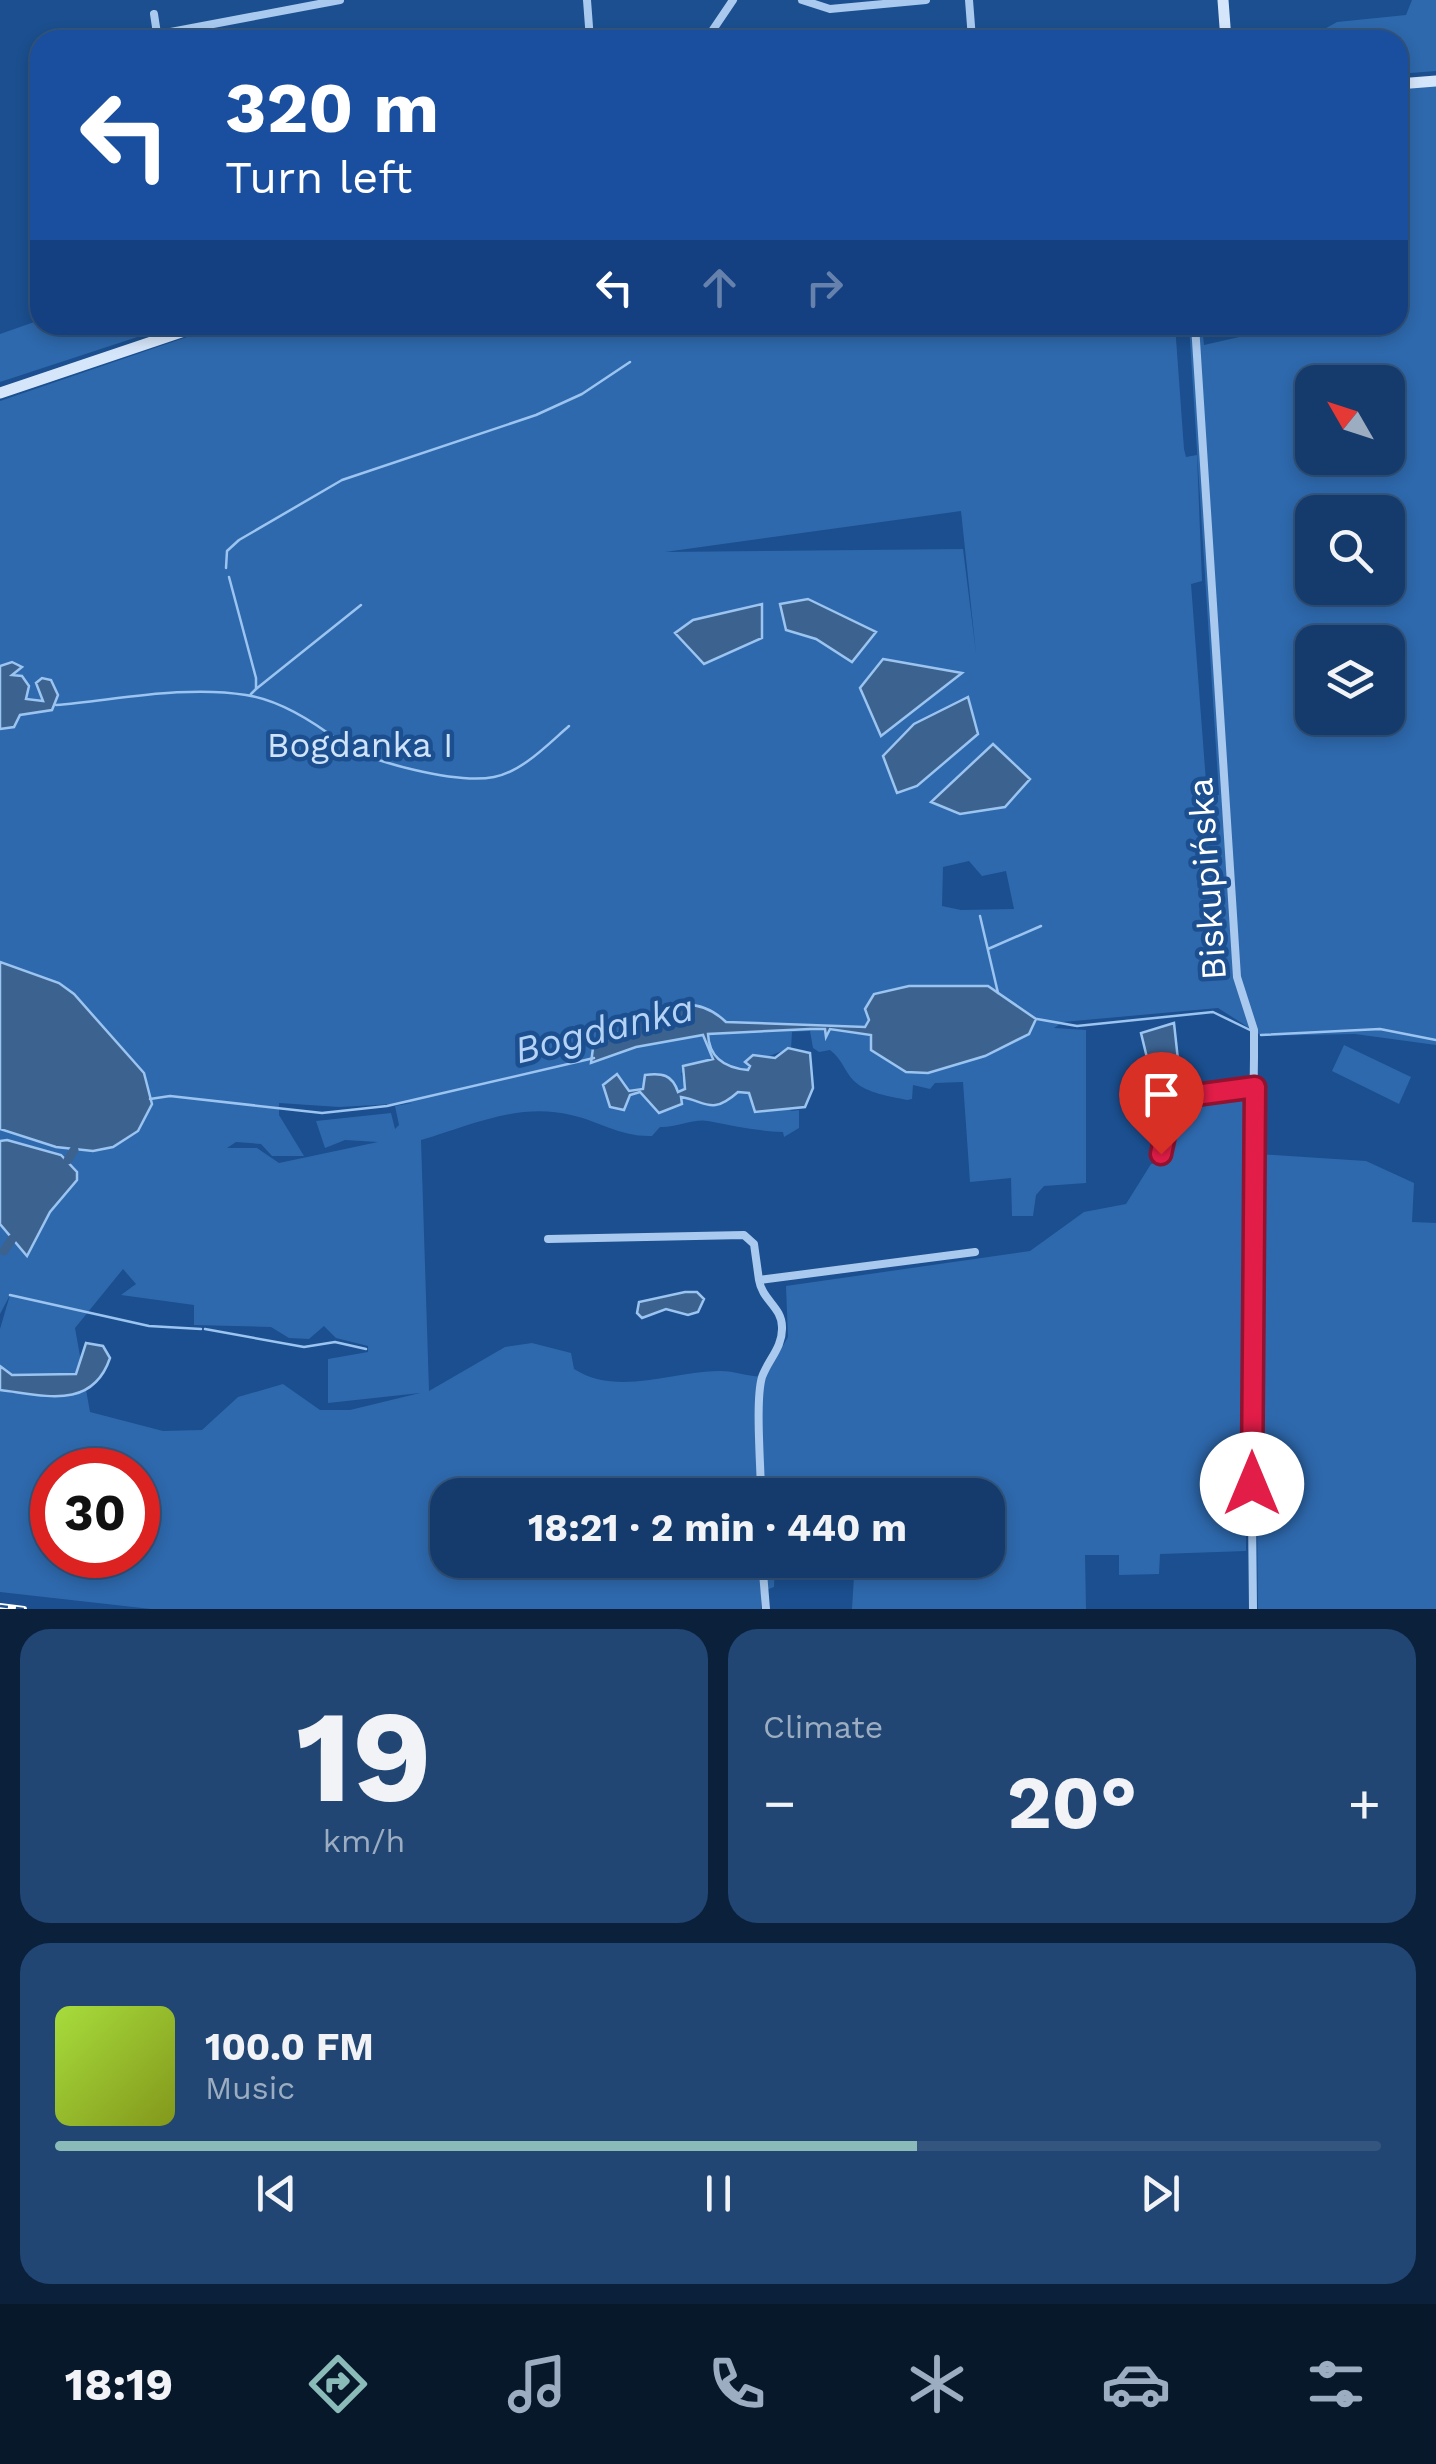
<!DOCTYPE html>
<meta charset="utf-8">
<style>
body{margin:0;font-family:"Work Sans",sans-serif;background:#214673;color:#f1f3f6;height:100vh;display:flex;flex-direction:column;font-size:38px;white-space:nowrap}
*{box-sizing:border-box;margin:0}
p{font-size:32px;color:#9dadc1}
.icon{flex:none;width:55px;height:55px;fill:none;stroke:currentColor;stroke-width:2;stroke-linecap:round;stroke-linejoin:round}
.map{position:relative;height:1609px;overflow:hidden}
.panel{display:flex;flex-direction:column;gap:20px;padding:20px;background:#0b203b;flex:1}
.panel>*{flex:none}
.hud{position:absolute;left:30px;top:30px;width:1378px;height:305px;border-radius:30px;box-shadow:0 5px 15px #0003,0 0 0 2px #33557e;background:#1a4fa0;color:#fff;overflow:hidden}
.needle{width:65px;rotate:309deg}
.tools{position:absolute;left:1295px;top:365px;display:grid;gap:20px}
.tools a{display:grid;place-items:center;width:110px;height:110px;border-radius:20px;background:#143b6b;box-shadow:0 5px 15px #0003,0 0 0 2px #33557e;font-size:50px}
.speed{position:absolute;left:30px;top:1448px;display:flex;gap:20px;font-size:50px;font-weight:700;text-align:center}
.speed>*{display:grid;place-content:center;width:130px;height:130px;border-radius:50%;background:#143b6b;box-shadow:0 5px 15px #0003,0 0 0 2px #33557e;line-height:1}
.speed .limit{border:15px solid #d22;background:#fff;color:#111}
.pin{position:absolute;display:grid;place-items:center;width:85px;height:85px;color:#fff;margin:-102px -42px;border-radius:50% 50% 50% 0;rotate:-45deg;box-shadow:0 0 10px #0007}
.pin .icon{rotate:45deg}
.me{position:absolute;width:110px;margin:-55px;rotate:0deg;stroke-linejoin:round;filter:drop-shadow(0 0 8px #0008)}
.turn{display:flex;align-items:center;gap:35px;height:210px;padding:0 30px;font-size:45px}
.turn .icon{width:130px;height:130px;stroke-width:2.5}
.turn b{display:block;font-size:70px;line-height:85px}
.lanes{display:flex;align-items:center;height:95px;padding:0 30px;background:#0003;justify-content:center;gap:50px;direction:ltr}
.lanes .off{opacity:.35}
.big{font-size:75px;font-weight:700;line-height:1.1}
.panel .widget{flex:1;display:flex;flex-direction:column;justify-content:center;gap:15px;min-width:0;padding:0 35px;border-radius:30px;background:#214673}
.panel .dial{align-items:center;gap:0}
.dial b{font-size:130px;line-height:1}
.song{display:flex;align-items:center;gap:30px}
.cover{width:120px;height:120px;border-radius:15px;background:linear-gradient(135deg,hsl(80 70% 55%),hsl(70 70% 35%))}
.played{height:10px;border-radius:5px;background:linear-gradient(90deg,#8bbbb9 65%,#33557e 65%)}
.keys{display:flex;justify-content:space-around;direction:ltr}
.heat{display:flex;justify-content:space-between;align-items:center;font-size:55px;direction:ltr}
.panel .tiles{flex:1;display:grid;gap:20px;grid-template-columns:1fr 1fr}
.widget:last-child{grid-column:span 2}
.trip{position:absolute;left:430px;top:1478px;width:575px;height:100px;border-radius:30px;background:#143b6b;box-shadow:0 5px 15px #0003,0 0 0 2px #33557e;font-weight:700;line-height:100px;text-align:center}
.tabs{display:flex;height:160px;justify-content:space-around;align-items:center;background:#08182b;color:#9dadc1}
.tabs .icon{width:70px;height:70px}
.tabs .current{color:#8bbbb9}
.tabs b{font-size:45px;color:#f1f3f6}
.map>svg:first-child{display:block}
.green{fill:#2e69ad;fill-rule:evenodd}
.water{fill:#3c6290;stroke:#9cc4f0;stroke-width:2.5}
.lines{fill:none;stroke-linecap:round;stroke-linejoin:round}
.stream{stroke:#9cc4f0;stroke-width:2.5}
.canal{stroke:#3c6290;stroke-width:9}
.street{stroke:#a9c9ee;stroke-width:8}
.secondary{stroke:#d6e6fa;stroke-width:11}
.rail-casing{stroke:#fff;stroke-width:6}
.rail{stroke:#1b4f8f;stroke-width:2.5;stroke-dasharray:8;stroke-linecap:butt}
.route-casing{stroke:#92132f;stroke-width:25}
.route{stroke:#e11d48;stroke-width:18}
.labels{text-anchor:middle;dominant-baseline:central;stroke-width:9;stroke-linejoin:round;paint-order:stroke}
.park-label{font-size:35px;fill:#cfe3fa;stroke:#1b4f8f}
.street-label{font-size:35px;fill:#fff;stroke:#1b4f8f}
.water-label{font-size:38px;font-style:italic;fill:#b5d3f5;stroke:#1b4f8f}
</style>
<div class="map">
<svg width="1436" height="1609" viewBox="0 0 1436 1609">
<rect width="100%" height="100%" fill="#1b4f8f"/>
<!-- green -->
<path class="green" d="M1412 0H1436V71L1398 74V40H1305L1337 22 1406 15Z
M1436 85V1045L1355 1034 1262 1036 1218 1008 1063 1022 1054 1028 1086 1030V1183L1044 1186 1036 1195 1033 1216H1012L1011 1178 970 1182 963 1082 935 1083 930 1089 913 1085 912 1099 907 1100C890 1096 868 1094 854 1081 844 1071 843 1060 830 1050L819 1052 813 1048 810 1031 792 1032 791 1049C778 1052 757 1059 748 1070L723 1065 709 1046 713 1060 681 1073 685 1088 678 1092 645 1075 643 1089 629 1091 623 1078 630 1094 640 1092 649 1104 687 1096 727 1102 738 1092H749L792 1111 799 1110V1128L784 1137 783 1132C756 1131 734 1126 708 1121 695 1118 675 1128 660 1127L652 1136C620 1137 599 1121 571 1115 518 1102 470 1126 421 1140L429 1391 505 1347 532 1343 571 1353 574 1369C618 1397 672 1371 720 1371 737 1371 750 1378 766 1376L788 1337 786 1286 1030 1251 1084 1212 1126 1204 1151 1164 1165 1161 1174 1101 1244 1091 1249 1095 1246 1551 1160 1554 1159 1574 1119 1575V1555H1085L1086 1609H852L855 1560H988V1495H448V1560H775L774 1587 761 1592V1609H151L0 1592V1329L10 1295 0 1314V401L222 325H645L647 336V325H1175L1184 449 1186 457 1197 455 1202 581 1191 584 1207 795H1219L1189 325H1202L1204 345 1278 328 1275 325H1398V88ZM1312 382H1388V458H1312ZM961 511 976 653 963 549 665 552ZM1312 512H1388V588H1312ZM1312 642H1388V718H1312ZM969 861 982 876 1006 871 1014 909 961 910 942 906 943 867ZM279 1103 339 1107 412 1103 395 1106 399 1125 395 1129 391 1113 316 1121 325 1148 345 1140 378 1142 279 1163 257 1148H227L236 1142 261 1144 272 1156H304L279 1115ZM123 1269 136 1284 121 1295 194 1305V1325L271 1327 289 1338 309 1339 324 1326 336 1338 368 1346V1352L328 1359V1403L420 1393 350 1410H320L283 1384 238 1397 202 1430 163 1431 90 1412 75 1328ZM52 1470H138V1555H52Z
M40 320V325H174L0 382V334Z
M1344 1045 1411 1077 1399 1104 1332 1071Z
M1258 1154 1366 1161 1414 1183 1412 1222 1436 1223V1609H1258L1255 1321Z"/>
<!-- water -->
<path class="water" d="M808 599 876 632 852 662 816 639 786 630 780 604Z
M762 604V638L704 664 675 633 693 620Z
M883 659 962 673 881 736 860 688Z
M12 662 22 667 12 675 22 676 29 686 26 699 43 701 36 683 42 678 51 680 58 695 52 710 20 715 14 727 0 729V666Z
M968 697 978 734 917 786 897 793 883 756 914 724Z
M993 744 1030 779 1005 807 960 814 931 802Z
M0 962 59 983 74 994 144 1073 152 1104 138 1131 113 1147 93 1151 56 1147 0 1129Z
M909 986H988L1036 1019 1029 1034 985 1056 928 1073 906 1072 871 1050V1035L830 1029 826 1037 825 1029H810L708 1034C709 1058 726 1068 748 1070L750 1066 745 1062 753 1055 775 1058 788 1048 810 1053 813 1088 805 1107 755 1112 749 1093 738 1092C711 1116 706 1101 681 1097L682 1104 659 1113 640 1092 630 1095 624 1110 610 1107 603 1085 617 1074 629 1091 643 1089 645 1075C662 1073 672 1074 678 1092L685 1089 683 1066 713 1059 703 1035 636 1047 591 1063 593 1048C637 1024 682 980 726 1022L865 1027 869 1020 865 1009 874 994Z
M1174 1023 1178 1060 1149 1066 1141 1033Z
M7 1140 61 1155 77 1172V1180L50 1212 27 1256 0 1224V1141Z
M685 1292H697L704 1299 698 1312 688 1315 666 1309 642 1318 637 1313 639 1302Z
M86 1343 103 1346 110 1358C92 1411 43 1395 0 1390V1366L12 1375 76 1374Z"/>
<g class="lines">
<!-- stream -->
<path class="stream" d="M226 568 227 551 239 540 342 480 536 415 582 394 630 362
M229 577 256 678V689L251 694
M256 689 361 605
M56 705C116 700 185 685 246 695 279 700 314 722 340 742 370 763 458 784 494 777 522 772 548 744 569 726
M980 916 998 993
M988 949 1041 926
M1037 1019 1077 1026 1213 1012 1250 1030
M1261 1035 1380 1029 1436 1040
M150 1099 170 1096 322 1113 387 1106 594 1058
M10 1295 149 1326 201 1329
M205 1329 304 1347 335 1342 366 1349"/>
<!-- canal -->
<path class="canal" d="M68 1160 74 1150
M4 1251 12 1239"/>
<!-- street -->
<path class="street" d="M587 0 590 40
M802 0 830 9 926 0
M969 0 972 39
M154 14 158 40
M139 38 340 0
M706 40 733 0
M1195 325 1237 977 1254 1030V1058L1250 1324 1253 1609
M1159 1160 1173 1098 1255 1087
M548 1239 744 1235 754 1244 759 1280
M761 1495C761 1467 755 1401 762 1377 768 1360 783 1347 782 1327 782 1307 762 1300 759 1280L975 1252
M762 1560 766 1609"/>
<!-- secondary -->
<path class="secondary" d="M1223 0 1226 40
M1398 84 1436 81
M0 393 202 325"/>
<defs>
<path id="rail" d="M0 1606 24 1609"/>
</defs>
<!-- rail casing -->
<use href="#rail" class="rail-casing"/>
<!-- rail -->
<use href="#rail" class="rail"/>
</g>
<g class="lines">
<defs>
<path id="route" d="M1161 1154 1173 1098 1255 1087 1252 1484"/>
</defs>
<!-- route casing -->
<use href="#route" class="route-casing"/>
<!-- route -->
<use href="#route" class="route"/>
</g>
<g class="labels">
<!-- park labels -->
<g class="park-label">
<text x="360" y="745">Bogdanka I</text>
</g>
<!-- street labels -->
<g class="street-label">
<text transform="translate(1207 879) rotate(-94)">Biskupińska</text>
</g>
<!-- water labels -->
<g class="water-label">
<text transform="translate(604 1029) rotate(-14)">Bogdanka</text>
</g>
</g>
</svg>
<div class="tools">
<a><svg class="needle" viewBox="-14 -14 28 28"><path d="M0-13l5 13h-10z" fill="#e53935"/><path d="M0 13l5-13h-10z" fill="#9dadc1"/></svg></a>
<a><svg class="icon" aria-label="search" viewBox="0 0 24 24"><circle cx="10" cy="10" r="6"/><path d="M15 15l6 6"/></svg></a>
<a><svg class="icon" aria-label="layers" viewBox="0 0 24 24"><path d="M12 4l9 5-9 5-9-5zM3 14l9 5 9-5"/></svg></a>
</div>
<div class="speed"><div class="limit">30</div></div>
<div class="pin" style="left:1161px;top:1154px;background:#d93025"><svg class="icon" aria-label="arrive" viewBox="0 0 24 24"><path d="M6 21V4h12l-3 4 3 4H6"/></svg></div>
<svg class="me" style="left:1252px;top:1484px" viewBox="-20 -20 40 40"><circle r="19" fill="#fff"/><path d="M0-13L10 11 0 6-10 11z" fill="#e11d48"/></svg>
<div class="trip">18:21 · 2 min · 440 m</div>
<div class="hud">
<div class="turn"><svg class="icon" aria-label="left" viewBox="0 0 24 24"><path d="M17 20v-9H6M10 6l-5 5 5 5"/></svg><div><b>320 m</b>Turn left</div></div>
<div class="lanes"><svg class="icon" aria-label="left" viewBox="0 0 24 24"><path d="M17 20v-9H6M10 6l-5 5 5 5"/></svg><svg class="icon off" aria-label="ahead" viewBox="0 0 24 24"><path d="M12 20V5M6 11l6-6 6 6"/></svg><svg class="icon off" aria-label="right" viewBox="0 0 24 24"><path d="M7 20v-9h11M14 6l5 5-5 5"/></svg></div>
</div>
</div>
<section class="panel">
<div class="tiles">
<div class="widget dial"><b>19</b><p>km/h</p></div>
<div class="widget"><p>Climate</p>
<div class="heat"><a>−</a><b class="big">20°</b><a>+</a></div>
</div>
<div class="widget">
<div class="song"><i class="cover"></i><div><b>100.0 FM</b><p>Music</p></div></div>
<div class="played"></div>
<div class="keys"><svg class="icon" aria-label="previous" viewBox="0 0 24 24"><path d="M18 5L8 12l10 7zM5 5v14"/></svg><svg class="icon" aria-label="pause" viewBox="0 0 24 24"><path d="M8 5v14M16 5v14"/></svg><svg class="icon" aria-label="next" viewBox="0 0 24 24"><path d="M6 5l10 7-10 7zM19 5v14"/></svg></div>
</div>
</div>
</section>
<nav class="tabs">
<b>18:19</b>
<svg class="icon current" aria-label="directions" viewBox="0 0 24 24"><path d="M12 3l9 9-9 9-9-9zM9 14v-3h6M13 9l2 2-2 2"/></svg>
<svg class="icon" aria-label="music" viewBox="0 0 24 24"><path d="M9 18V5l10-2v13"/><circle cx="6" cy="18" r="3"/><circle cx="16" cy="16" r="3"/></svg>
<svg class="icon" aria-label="phone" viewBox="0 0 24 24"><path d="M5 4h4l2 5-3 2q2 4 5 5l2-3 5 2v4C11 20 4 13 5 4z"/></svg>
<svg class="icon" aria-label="climate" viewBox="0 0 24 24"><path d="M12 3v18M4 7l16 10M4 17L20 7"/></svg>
<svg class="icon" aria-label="car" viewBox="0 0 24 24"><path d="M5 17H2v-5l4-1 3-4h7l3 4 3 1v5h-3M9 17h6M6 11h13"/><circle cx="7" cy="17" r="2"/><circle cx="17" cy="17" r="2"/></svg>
<svg class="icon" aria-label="filters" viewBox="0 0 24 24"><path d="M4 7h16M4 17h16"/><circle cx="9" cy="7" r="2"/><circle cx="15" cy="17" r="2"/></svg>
</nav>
